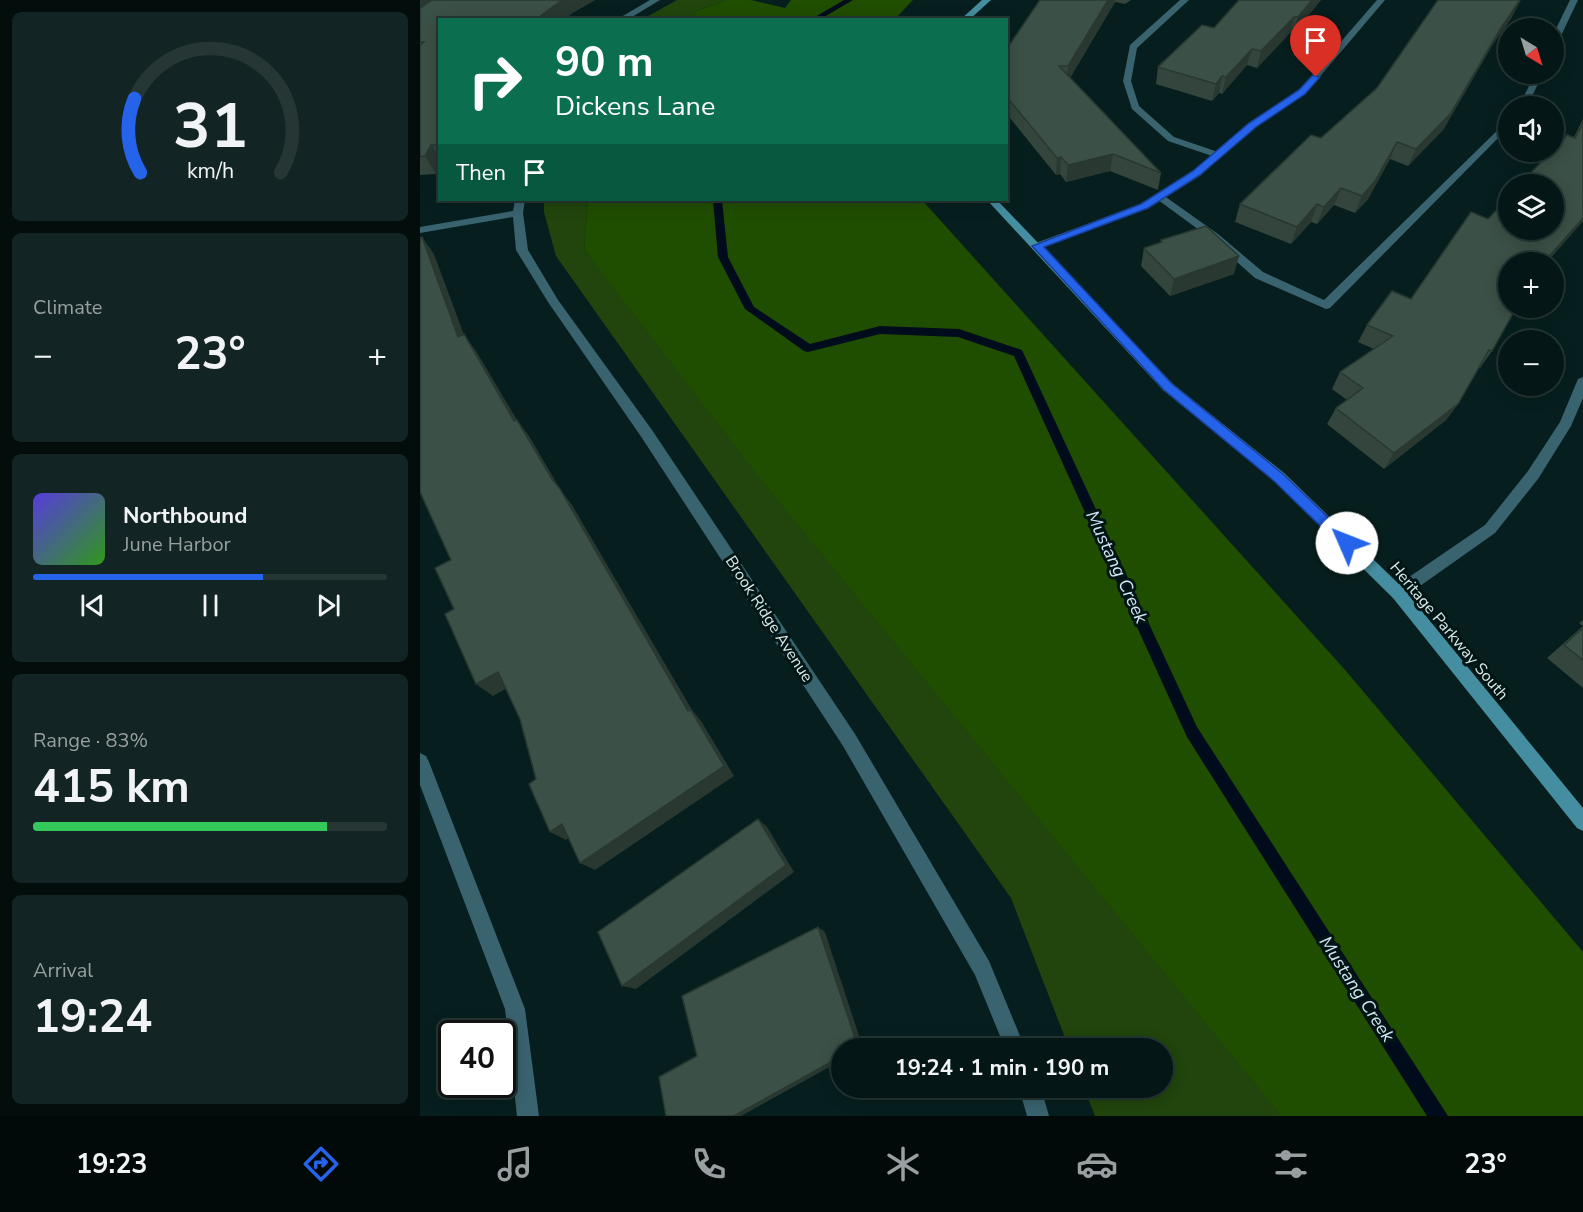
<!DOCTYPE html>
<meta charset="utf-8">
<style>
body{margin:0;font-family:"Nunito Sans",sans-serif;background:#122423;color:#f1f3f6;height:100vh;display:flex;flex-direction:column;font-size:22px;white-space:nowrap}
*{box-sizing:border-box;margin:0}
p{font-size:20px;color:#979fa1}
.icon{flex:none;width:33px;height:33px;fill:none;stroke:currentColor;stroke-width:2;stroke-linecap:round;stroke-linejoin:round}
.map{position:relative;flex:1;overflow:hidden}
.panel{display:flex;flex-direction:column;gap:12px;padding:12px;background:#020d0c;width:420px}
.panel>*{flex:none}
.guide{position:absolute;left:18px;top:18px;width:570px;height:183px;border-radius:0px;box-shadow:0 3px 15px #0003,0 0 0 2px #253635;background:#0b6e4f;color:#fff;overflow:hidden}
.needle{width:39px;rotate:142deg}
.fabs{position:absolute;left:1078px;top:18px;display:grid;gap:12px}
.fabs a{display:grid;place-items:center;width:66px;height:66px;border-radius:50%;background:#041716;box-shadow:0 3px 15px #0003,0 0 0 2px #253635;font-size:30px}
.speed{position:absolute;left:18px;top:1020px;display:flex;gap:12px;font-size:30px;font-weight:700;text-align:center}
.speed>*{display:grid;place-content:center;width:78px;height:78px;border-radius:50%;background:#041716;box-shadow:0 3px 15px #0003,0 0 0 2px #253635;line-height:1}
.speed .limit{border:3px solid #111;border-radius:9px;background:#fff;color:#111}
.pin{position:absolute;display:grid;place-items:center;width:51px;height:51px;color:#fff;margin:-62px -26px;border-radius:50% 50% 50% 0;rotate:-45deg;box-shadow:0 0 6px #0007}
.pin .icon{rotate:45deg}
.me{position:absolute;width:66px;margin:-33px;rotate:314deg;stroke-linejoin:round;filter:drop-shadow(0 0 4px #0008)}
.turn{display:flex;align-items:center;gap:21px;height:126px;padding:0 18px;font-size:27px}
.turn .icon{width:78px;height:78px;stroke-width:2.5}
.turn b{display:block;font-size:42px;line-height:51px}
.then{display:flex;align-items:center;height:57px;padding:0 18px;background:#0003;gap:12px;font-size:22px}
.big{font-size:45px;font-weight:700;line-height:1.1}
.panel .card{flex:1;display:flex;flex-direction:column;justify-content:center;gap:9px;min-width:0;padding:0 21px;border-radius:9px;background:#122423}
.panel .dial{align-items:center;gap:0}
.dial svg{height:156px;overflow:visible;fill:none;stroke:#253635;stroke-width:7;stroke-linecap:round;text-anchor:middle}
.dial text{fill:#f1f3f6;stroke:none}
.song{display:flex;align-items:center;gap:18px}
.cover{width:72px;height:72px;border-radius:9px;background:linear-gradient(135deg,hsl(250 70% 55%),hsl(110 70% 35%))}
.played{height:6px;border-radius:3px;background:linear-gradient(90deg,#2563eb 65%,#253635 65%)}
.keys{display:flex;justify-content:space-around;direction:ltr}
.heat{display:flex;justify-content:space-between;align-items:center;font-size:33px;direction:ltr}
.charge{height:9px;border-radius:4px;background:linear-gradient(90deg,#34c759 83%,#253635 0)}
.trip{position:absolute;left:411px;top:1038px;width:342px;height:60px;border-radius:30px;background:#041716;box-shadow:0 3px 15px #0003,0 0 0 2px #253635;font-weight:700;line-height:60px;text-align:center}
.tab-bar{display:flex;height:96px;justify-content:space-around;align-items:center;background:#020909;color:#979fa1}
.tab-bar .icon{width:42px;height:42px}
.tab-bar .active{color:#2563eb}
.tab-bar b{font-size:27px;color:#f1f3f6}
main{display:flex;flex:1;min-height:0}
.map>svg:first-child{display:block}
.green{fill:#21450c}
.forest{fill:#204e00}
.lines{fill:none;stroke-linecap:round;stroke-linejoin:round}
.stream{fill:#000c1c;fill-rule:evenodd}
.lane{fill:#39636f;fill-rule:evenodd}
.street{fill:#39636f;fill-rule:evenodd}
.secondary{fill:#458da0;fill-rule:evenodd}
.wall{fill:#33453c}
.shaded-wall{fill:#293831}
.building{fill:#3b5046;stroke:#293831;stroke-width:1.5}
.route{fill:#2563eb;stroke:#184099;stroke-width:1.5}
.labels{text-anchor:middle;dominant-baseline:central;stroke-width:6;stroke-linejoin:round;paint-order:stroke}
.street-label{font-size:16px;fill:#dae9e8;stroke:#001615}
.water-label{font-size:18px;font-style:italic;fill:#d4e6f6;stroke:#001615}
</style>
<main>
<section class="panel">
<div class="card dial"><svg viewBox="0 0 100 80">
<path d="M14 69A42 42 0 1 1 86 69"/>
<path d="M14 69A42 42 0 0 1 11 31" stroke="#2563eb"/>
<text x="50" y="56" font-size="32" font-weight="700">31</text>
<text x="50" y="72" font-size="11">km/h</text>
</svg></div>
<div class="card"><p>Climate</p>
<div class="heat"><a>−</a><b class="big">23°</b><a>+</a></div>
</div>
<div class="card">
<div class="song"><i class="cover"></i><div><b>Northbound</b><p>June Harbor</p></div></div>
<div class="played"></div>
<div class="keys"><svg class="icon" aria-label="previous" viewBox="0 0 24 24"><path d="M18 5L8 12l10 7zM5 5v14"/></svg><svg class="icon" aria-label="pause" viewBox="0 0 24 24"><path d="M8 5v14M16 5v14"/></svg><svg class="icon" aria-label="next" viewBox="0 0 24 24"><path d="M6 5l10 7-10 7zM19 5v14"/></svg></div>
</div>
<div class="card"><p>Range · 83%</p><b class="big">415 km</b><div class="charge"></div></div>
<div class="card"><p>Arrival</p><b class="big">19:24</b></div>
</section>
<div class="map">
<svg width="1163" height="1116" viewBox="0 0 1163 1116">
<rect width="100%" height="100%" fill="#061f1e"/>
<!-- green -->
<path class="green" d="M257 0H307L276 11 271 19 221 20Z
M124 200H168L164 249 864 1116H675L664 1088H742V1048H649L591 898 136 256 124 212Z"/>
<!-- forest -->
<path class="forest" d="M307 0H331L365 8 371 0H493L475 19H271L276 11Z
M168 200H502L926 671 1163 952V1116H862L344 483 164 249Z"/>
<g class="lines">
<!-- stream -->
<path class="stream" d="M424 0H433L399 20H390Z
M293 200H302L308 257 334 307 390 344 460 326 539 329 602 350 777 727 1028 1116H1007L767 737 594 356 538 337 460 334 388 352 384 351 325 309 298 257Z"/>
<!-- lane -->
<path class="lane" d="M760 0H769L717 48 711 81 719 106 754 137 801 153V157H795L748 141 712 109 703 81 710 45Z
M1150 0H1158L1138 42 1134 45V33Z
M1115 74H1123L1107 106H1099Z
M1089 119V127L910 308 906 309 835 278 790 238 734 197 743 195 798 234 843 272 904 300Z
M0 753 6 756 9 762 105 1009 119 1116H97L85 1009 0 785Z"/>
<!-- street -->
<path class="street" d="M230 0H240L207 20H196Z
M957 0H965L885 94 835 127 781 175 729 208 621 248H613V244L721 204 773 171 829 123 879 90Z
M95 200H105L103 213 108 250 138 300 232 430 435 734 569 961 605 1048H585L555 975 423 746 222 438 128 302 96 250 93 217 0 233V227L93 211Z
M1163 377V398L1151 426 1118 479 1075 533 983 598 978 600 973 598 970 593 973 588 1065 525 1108 471 1140 422 1158 379Z
M599 1088H621L629 1116H607Z"/>
<!-- secondary -->
<path class="secondary" d="M562 0H571L549 20H540Z
M567 200H577L753 384 864 473 983 588 1163 808V831L1157 828 973 598 854 481 743 390Z"/>
</g>
<!-- wall -->
<path class="wall" d="M0 0H175L154 12 20 20V167L16 174 0 175Z
M620 0H711L705 4 695 2 650 78 741 173 738 190 690 171 646 182 640 174 636 175 586 113V50Z
M901 0 873 34 870 33 837 68 827 65 802 94 799 93 792 101 736 84 738 67 794 28Z
M1092 17 1073 44 1023 130 988 166 970 159 948 199 935 213 914 205 897 224 891 222 871 244 815 222 820 204 901 138Z
M1163 119V221L1127 262H1089L1072 351 1060 368 1058 367 1038 404 1026 420 964 469 907 424 916 408 927 400 912 389 920 372 954 349 938 342 947 325 991 299 1068 219 1154 137Z
M741 240 814 274 750 296 721 266 724 248 740 243Z
M1163 620V688L1127 658 1163 626 1159 623Z"/>
<!-- shaded-wall -->
<path class="shaded-wall" d="M0 0H29L0 19Z
M142 0H175L154 12 144 20H115Z
M688 0H695V2L647 83 648 66Z
M892 0H901L873 34 878 17Z
M1101 0 1092 17 1073 44 1023 130 988 166 996 149Z
M874 17 870 33 837 68 841 51Z
M832 49 827 65 802 94 806 77Z
M802 76 799 93 792 101 796 84Z
M20 137V150L16 145Z
M977 142 970 159 948 199 935 213 942 196Z
M11 145 20 158V167L16 174 5 156Z
M693 154 690 171 646 182 648 165Z
M641 157 640 174 636 175 637 158Z
M921 188 914 205 897 224 904 207Z
M897 204 891 222 871 244 877 227Z
M1163 218V221L1127 262H1124Z
M2 237 14 254 44 335 56 351 97 420 109 436 143 494 140 489 152 505 272 710 281 721 314 776 175 870 160 863 268 711 132 479 94 421 38 337Z
M819 256 814 274 750 296 754 279Z
M1038 404 1026 420 964 469 974 453Z
M78 672 94 684 73 696 56 684Z
M338 819 347 827 374 872 216 989 202 986Z
M142 824 158 832 146 840 130 832Z
M398 927 405 932 443 1048H435Z
M422 1056V1060L321 1116H314Z"/>
<!-- building -->
<path class="building" d="M12 0H142L115 20H20V137L16 145H11L5 156 0 157V46L4 42H0V8Z
M620 0H688L648 66H639L741 173 693 154 648 165 641 157 637 158 586 96V50Z
M819 0H892L878 17H874L841 51 832 49 806 77 802 76 796 84 738 67 782 25 794 28Z
M1018 0H1100L1081 28 1031 113 996 149 977 142 955 181 942 196 921 188 904 207 897 204 877 227 820 204 891 135 901 138 957 88Z
M1163 123V218L1124 262H1089V308H1096L1072 351 1069 350 1038 404 974 453 916 408 943 388 920 372 973 336 947 325 972 291 991 299 1051 212 1068 219 1089 197V230H1134V184H1100L1131 152H1134V149L1147 135 1155 138Z
M786 226 819 256 754 279 724 248 742 242 741 240Z
M2 237 38 337 44 334 94 421 97 420 132 479 140 489 268 711 271 710 304 766 160 863 142 824 130 832 109 784 116 779 100 719 78 672 56 684 25 614 34 609 15 568 31 560 0 492V238Z
M1163 628V660L1144 645Z
M338 819 366 865 202 986 178 932Z
M398 927 438 1047 435 1048H422V1056L314 1116H246L239 1077 277 1056 262 996Z"/>
<!-- route -->
<path class="route" d="M893 75 900 77 885 94 836 127 780 175 728 208 624 247 752 384 863 474 931 539 933 543 931 547H922L854 481 744 390 612 246 721 204 773 171 829 123 879 90Z"/>
<g class="labels">
<!-- street labels -->
<g class="street-label">
<text transform="translate(349 619) rotate(57)">Brook Ridge Avenue</text>
<text transform="translate(1029 631) rotate(50)">Heritage Parkway South</text>
</g>
<!-- water labels -->
<g class="water-label">
<text transform="translate(697 567) rotate(65)">Mustang Creek</text>
<text transform="translate(937 989) rotate(57)">Mustang Creek</text>
</g>
</g>
</svg>
<div class="fabs">
<a><svg class="needle" viewBox="-14 -14 28 28"><path d="M0-13l5 13h-10z" fill="#e53935"/><path d="M0 13l5-13h-10z" fill="#979fa1"/></svg></a>
<a><svg class="icon" aria-label="sound" viewBox="0 0 24 24"><path d="M4 9h4l5-4v14l-5-4H4zM17 9q2 3 0 6"/></svg></a>
<a><svg class="icon" aria-label="layers" viewBox="0 0 24 24"><path d="M12 4l9 5-9 5-9-5zM3 14l9 5 9-5"/></svg></a>
<a>+</a>
<a>−</a>
</div>
<div class="speed"><div class="limit">40</div></div>
<div class="pin" style="left:896px;top:77px;background:#d93025"><svg class="icon" aria-label="arrive" viewBox="0 0 24 24"><path d="M6 21V4h12l-3 4 3 4H6"/></svg></div>
<svg class="me" style="left:927px;top:543px" viewBox="-20 -20 40 40"><circle r="19" fill="#fff"/><path d="M0-13L10 11 0 6-10 11z" fill="#2563eb"/></svg>
<div class="trip">19:24 · 1 min · 190 m</div>
<div class="guide">
<div class="turn"><svg class="icon" aria-label="right" viewBox="0 0 24 24"><path d="M7 20v-9h11M14 6l5 5-5 5"/></svg><div><b>90 m</b>Dickens Lane</div></div>
<div class="then">Then<svg class="icon" aria-label="arrive" viewBox="0 0 24 24"><path d="M6 21V4h12l-3 4 3 4H6"/></svg></div>
</div>
</div>
</main>
<nav class="tab-bar">
<b>19:23</b>
<svg class="icon active" aria-label="directions" viewBox="0 0 24 24"><path d="M12 3l9 9-9 9-9-9zM9 14v-3h6M13 9l2 2-2 2"/></svg>
<svg class="icon" aria-label="music" viewBox="0 0 24 24"><path d="M9 18V5l10-2v13"/><circle cx="6" cy="18" r="3"/><circle cx="16" cy="16" r="3"/></svg>
<svg class="icon" aria-label="phone" viewBox="0 0 24 24"><path d="M5 4h4l2 5-3 2q2 4 5 5l2-3 5 2v4C11 20 4 13 5 4z"/></svg>
<svg class="icon" aria-label="climate" viewBox="0 0 24 24"><path d="M12 3v18M4 7l16 10M4 17L20 7"/></svg>
<svg class="icon" aria-label="car" viewBox="0 0 24 24"><path d="M5 17H2v-5l4-1 3-4h7l3 4 3 1v5h-3M9 17h6M6 11h13"/><circle cx="7" cy="17" r="2"/><circle cx="17" cy="17" r="2"/></svg>
<svg class="icon" aria-label="filters" viewBox="0 0 24 24"><path d="M4 7h16M4 17h16"/><circle cx="9" cy="7" r="2"/><circle cx="15" cy="17" r="2"/></svg>
<b>23°</b>
</nav>
